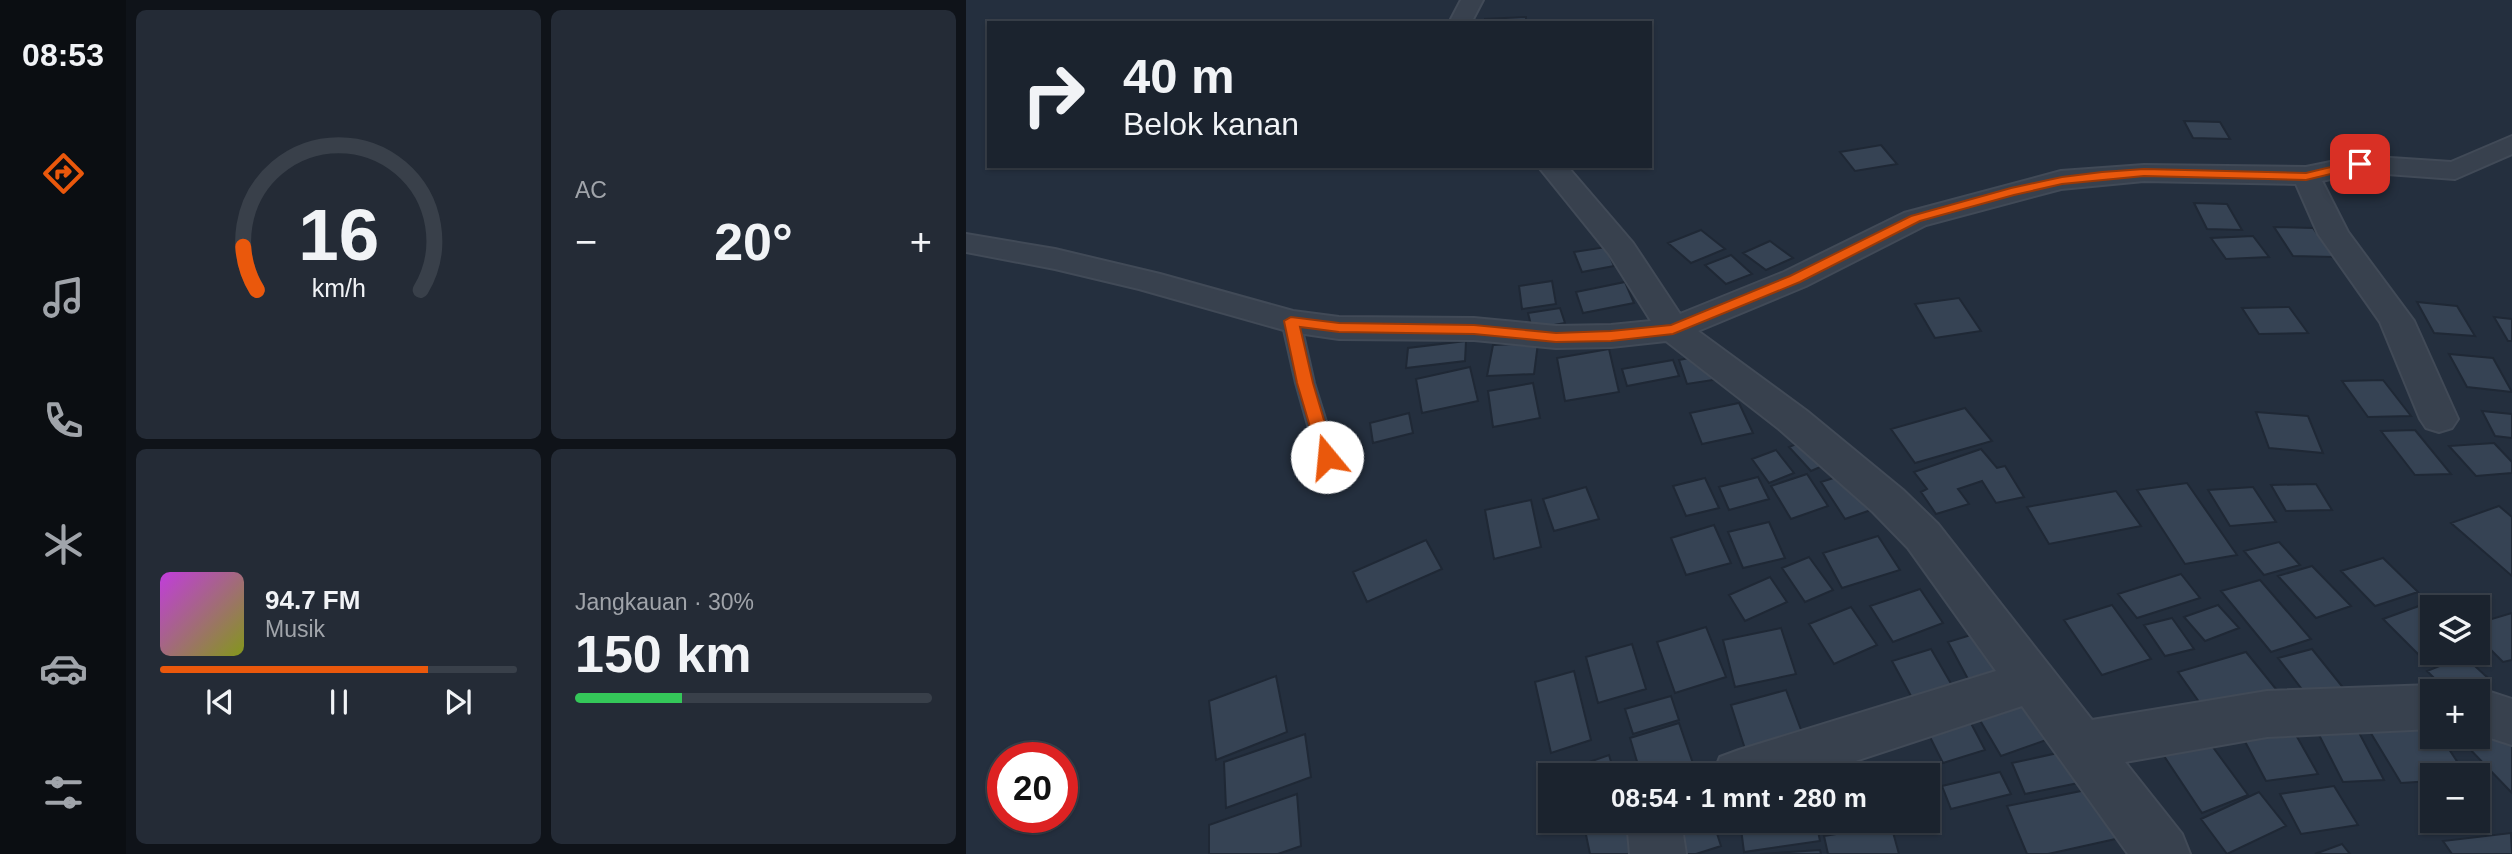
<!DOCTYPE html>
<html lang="id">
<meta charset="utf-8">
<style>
body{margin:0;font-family:Arial,sans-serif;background:#242b36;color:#f1f3f6;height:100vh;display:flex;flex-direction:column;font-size:26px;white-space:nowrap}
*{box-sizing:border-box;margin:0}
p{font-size:23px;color:#a0a4aa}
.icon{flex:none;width:38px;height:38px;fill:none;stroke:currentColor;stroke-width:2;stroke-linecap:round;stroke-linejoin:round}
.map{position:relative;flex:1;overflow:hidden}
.drawer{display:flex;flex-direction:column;gap:10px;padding:10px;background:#0f1319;width:840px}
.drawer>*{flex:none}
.top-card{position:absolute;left:21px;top:21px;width:665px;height:147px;border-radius:0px;box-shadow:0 2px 5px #0004,0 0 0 2px #39404a;background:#1b232e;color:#f1f3f6;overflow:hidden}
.fabs{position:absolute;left:1454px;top:595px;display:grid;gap:14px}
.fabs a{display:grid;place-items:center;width:70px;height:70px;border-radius:0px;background:#1b232e;box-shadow:0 2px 5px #0004,0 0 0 2px #39404a;font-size:35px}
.speed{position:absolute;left:21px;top:742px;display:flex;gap:14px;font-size:35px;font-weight:700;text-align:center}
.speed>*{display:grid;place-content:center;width:91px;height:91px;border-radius:50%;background:#1b232e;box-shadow:0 2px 5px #0004,0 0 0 2px #39404a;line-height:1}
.speed .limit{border:10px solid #d22;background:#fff;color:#111}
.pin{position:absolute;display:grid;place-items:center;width:60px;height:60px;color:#fff;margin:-30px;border-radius:14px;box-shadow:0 4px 10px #0006}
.me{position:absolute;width:77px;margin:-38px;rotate:343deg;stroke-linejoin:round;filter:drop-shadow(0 0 5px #0008)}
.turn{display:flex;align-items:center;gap:24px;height:147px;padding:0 21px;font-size:32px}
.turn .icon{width:91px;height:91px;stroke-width:2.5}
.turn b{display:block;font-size:49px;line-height:60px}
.big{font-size:52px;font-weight:800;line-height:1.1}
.drawer .card{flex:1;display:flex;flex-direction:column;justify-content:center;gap:10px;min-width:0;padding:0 24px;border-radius:10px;background:#242b36}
.drawer .dial{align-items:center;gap:0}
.dial svg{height:182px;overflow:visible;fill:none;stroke:#39404a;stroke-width:7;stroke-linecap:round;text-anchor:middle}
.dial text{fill:#f1f3f6;stroke:none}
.song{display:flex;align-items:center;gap:21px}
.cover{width:84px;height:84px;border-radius:10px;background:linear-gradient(135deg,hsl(290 70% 55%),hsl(70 70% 35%))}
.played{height:7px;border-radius:4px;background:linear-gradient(90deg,#ea580c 75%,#39404a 75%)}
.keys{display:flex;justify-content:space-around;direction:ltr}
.heat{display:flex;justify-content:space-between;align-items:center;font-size:38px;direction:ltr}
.charge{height:10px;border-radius:5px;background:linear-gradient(90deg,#34c759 30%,#39404a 0)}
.drawer .tiles{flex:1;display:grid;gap:10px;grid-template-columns:repeat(2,1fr)}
.trip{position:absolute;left:572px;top:763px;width:402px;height:70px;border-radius:0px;background:#1b232e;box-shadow:0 2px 5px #0004,0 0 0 2px #39404a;font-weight:800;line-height:70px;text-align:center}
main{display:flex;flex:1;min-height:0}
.tabs{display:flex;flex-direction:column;width:126px;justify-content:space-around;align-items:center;background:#0b0e12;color:#a0a4aa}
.tabs .icon{width:49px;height:49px}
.tabs .current{color:#ea580c}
.tabs b{font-size:32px;color:#f1f3f6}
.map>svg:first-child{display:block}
.building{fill:#364354;stroke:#1f2835;stroke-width:2}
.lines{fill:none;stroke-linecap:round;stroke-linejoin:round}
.service-casing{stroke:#414a57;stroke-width:4}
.minor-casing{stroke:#414a57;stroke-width:4}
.service{fill:#38414e;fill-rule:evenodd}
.minor{fill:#38414e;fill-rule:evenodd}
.route{fill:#ea580c;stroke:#983908;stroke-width:2}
</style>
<main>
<nav class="tabs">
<b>08:53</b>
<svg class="icon current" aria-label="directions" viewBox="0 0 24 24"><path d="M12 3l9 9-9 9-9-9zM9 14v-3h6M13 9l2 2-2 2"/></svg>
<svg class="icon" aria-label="music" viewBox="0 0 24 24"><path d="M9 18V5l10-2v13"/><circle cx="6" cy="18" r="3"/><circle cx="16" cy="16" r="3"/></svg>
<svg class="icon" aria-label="phone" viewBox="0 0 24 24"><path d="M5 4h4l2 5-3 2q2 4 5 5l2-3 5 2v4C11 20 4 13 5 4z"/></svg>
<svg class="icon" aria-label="climate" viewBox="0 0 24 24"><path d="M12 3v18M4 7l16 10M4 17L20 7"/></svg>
<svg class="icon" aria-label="car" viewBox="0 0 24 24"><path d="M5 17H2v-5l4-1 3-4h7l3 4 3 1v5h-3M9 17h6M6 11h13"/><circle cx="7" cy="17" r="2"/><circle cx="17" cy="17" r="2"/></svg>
<svg class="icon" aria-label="filters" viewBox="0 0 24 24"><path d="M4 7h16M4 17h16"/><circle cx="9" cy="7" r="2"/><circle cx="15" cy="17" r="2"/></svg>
</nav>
<section class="drawer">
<div class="tiles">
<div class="card dial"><svg viewBox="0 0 100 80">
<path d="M14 69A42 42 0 1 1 86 69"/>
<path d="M14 69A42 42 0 0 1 8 50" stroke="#ea580c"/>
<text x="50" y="56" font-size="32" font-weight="700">16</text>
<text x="50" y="72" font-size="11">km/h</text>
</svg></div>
<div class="card"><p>AC</p>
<div class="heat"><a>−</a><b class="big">20°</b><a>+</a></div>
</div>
<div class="card">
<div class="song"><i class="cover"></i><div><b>94.7 FM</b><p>Musik</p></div></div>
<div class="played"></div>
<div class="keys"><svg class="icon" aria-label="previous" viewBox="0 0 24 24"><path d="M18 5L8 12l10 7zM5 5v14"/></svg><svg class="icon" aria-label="pause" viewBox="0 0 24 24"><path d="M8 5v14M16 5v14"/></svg><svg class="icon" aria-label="next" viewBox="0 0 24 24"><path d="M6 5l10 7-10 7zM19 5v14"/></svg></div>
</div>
<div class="card"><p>Jangkauan · 30%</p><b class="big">150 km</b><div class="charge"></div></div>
</div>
</section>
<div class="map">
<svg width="1546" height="854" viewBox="0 0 1546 854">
<rect width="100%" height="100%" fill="#242f3e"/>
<!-- building -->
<path class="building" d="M560 17V23H518L519 19Z
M1218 121 1254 122 1264 139 1227 138Z
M915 145 931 164 889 171 874 152Z
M1228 203 1261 204 1276 230 1241 229Z
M1308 227 1347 228 1368 257 1327 256Z
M735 230 759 249 725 263 702 243Z
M1287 236 1303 257 1260 259 1245 238Z
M804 241 827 258 800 270 777 253Z
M640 247 648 266 616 272 608 252Z
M765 255 786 274 760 284 739 265Z
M586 281 590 304 556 309 553 286Z
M659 282 668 303 617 313 610 292Z
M993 298 1015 331 969 338 949 304Z
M1451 302 1491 306 1509 336 1468 333Z
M1323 307 1342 333 1293 334 1276 308Z
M594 308 599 323 566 329 562 313Z
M1528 317 1546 319V341H1542Z
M500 341 499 361 440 368 442 348Z
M572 343 568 374 521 376 527 345Z
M643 349 653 392 599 401 591 358Z
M1483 354 1527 358 1546 392 1501 387Z
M739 355 747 380 721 384 713 360Z
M707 360 713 376 661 386 656 369Z
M504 367 512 401 456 413 450 379Z
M1417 380 1445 416 1402 417 1376 381Z
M567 383 574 418 527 427 522 391Z
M773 403 787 433 736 444 724 413Z
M999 408 1026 441 949 463 925 429Z
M1516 411 1546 414V438L1529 436Z
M1290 412 1342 416 1357 453 1303 448Z
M443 413 447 433 407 443 404 423Z
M1449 430 1485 474 1449 475 1415 431Z
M837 441 859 465 845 471 823 447Z
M1528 443 1546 462V473L1510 476 1483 446Z
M1015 449 1031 468 1039 466 1058 497 1030 503 1016 481 992 489 1003 504 970 514 955 492 961 489 948 472Z
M810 450 828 473 803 483 786 459Z
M883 473 908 509 879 519 855 482Z
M841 474 862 506 825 519 805 486Z
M792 477 803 499 763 510 753 487Z
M739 478 753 508 720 516 707 486Z
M1221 483 1271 555 1219 564 1171 490Z
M1350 484 1366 510 1320 511 1305 485Z
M620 487 633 519 588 531 577 499Z
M1287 487 1310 522 1264 526 1242 490Z
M1150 491 1175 526 1083 544 1061 507Z
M565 500 575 547 528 559 519 510Z
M1533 506 1546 517V576L1485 523Z
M803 522 819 558 777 568 762 532Z
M748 525 765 563 720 575 705 538Z
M912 536 934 570 876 588 857 553Z
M460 540 476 569 401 602 387 572Z
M1313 542 1334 565 1298 575 1278 551Z
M843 557 867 590 839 602 816 568Z
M1417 558 1452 592 1409 606 1375 571Z
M1346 566 1385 606 1350 618 1312 576Z
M1215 574 1234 598 1171 618 1152 594Z
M804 577 821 602 779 621 763 595Z
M1294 580 1345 639 1305 652 1255 591Z
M954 589 977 623 927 642 904 606Z
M1464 602 1469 607H1466V653H1473L1457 659 1417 619Z
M1146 605 1185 659 1136 675 1098 620Z
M1252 605 1273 628 1239 641 1218 617Z
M885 607 911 645 868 664 843 624Z
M1546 613V660L1537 662 1512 637V623Z
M1206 618 1228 649 1199 656 1178 625Z
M740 627 760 677 709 693 691 642Z
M815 628 830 674 769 687 757 640Z
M1021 630 1043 667 1002 679 982 642Z
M666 644 680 689 632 703 620 657Z
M965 649 991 694 951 707 926 661Z
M1346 649 1383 695 1348 705 1312 658Z
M1280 652 1314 694 1243 716 1212 672Z
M1498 656 1522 678 1481 691 1461 671Z
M608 671 625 740 585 753 569 682Z
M310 676 321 732 250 760 243 701Z
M1051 689 1083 739 1035 756 1005 705Z
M820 690 837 735 780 752 765 705Z
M705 696 713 720 667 734 659 709Z
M998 710 1019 750 977 763 957 723Z
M713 723 731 775H675L664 738Z
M1541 724 1546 730V793L1498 743Z
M1389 725 1418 780 1377 782 1349 727Z
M1466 725V737H1475L1500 775H1466V781L1435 783 1403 730Z
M1326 728 1352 774 1300 781 1275 734Z
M339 734 345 777 260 808 258 762Z
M1238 735 1282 795 1236 813 1194 750Z
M1101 751 1117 782 1059 794 1046 763Z
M643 755 649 775H592V773Z
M1034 772 1045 794 985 809 976 786Z
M1368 786 1392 825 1335 834 1314 794Z
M1130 788 1154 838 1082 854H1061L1041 806Z
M1293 792 1320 826 1261 854 1235 819Z
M331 794 335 846 312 854H243V825Z
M604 821H638L607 832Z
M647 821H681L688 848 670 854H624L619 830Z
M692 821H747L755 846 730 854H701Z
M774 821H850L854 841 778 852Z
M925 825 933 854H862L858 836Z
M1545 833 1546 854H1486L1477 841Z
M1376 844 1384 854H1349Z
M854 850 855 854H794Z"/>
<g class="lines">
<defs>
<path id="service" d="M325 316 334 321 348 383 371 457 368 462H354L351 457 330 383 316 321Z"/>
<path id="minor" d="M495 0H517L505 23H483Z
M1546 136V154L1489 179 1394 172 1356 181 1382 232 1448 321 1492 419 1486 428 1473 432 1460 428 1454 419 1414 322 1352 234 1330 184 1178 181 1095 189 960 225 840 286 732 331 841 411 937 490 972 524 1126 720 1301 691 1466 685 1484 691H1466V729L1301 737 1159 762 1216 834 1224 854H1162L1056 706 847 775H747L754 757 773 750 1030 671 942 548 907 512 813 429 700 341 645 347 590 348 508 340 373 339 325 332 173 289 89 269 0 252V234L89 249 194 274 327 311 373 317 508 318 590 326 645 325 685 321 643 254 572 166H601L667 243 714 314 818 272 938 213 1095 171 1178 165 1340 167 1394 156 1485 162Z
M1512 688 1546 699V745L1512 734V691H1505Z
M661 821H715L720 854H664Z"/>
</defs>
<!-- service casing -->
<use href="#service" class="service-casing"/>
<!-- minor casing -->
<use href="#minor" class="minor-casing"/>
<!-- service -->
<use href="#service" class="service"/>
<!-- minor -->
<use href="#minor" class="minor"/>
</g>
<!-- route -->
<path class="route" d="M1394 160 1398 161V166L1340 180 1178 176 1096 184 1048 195 954 221 834 282 707 334 645 341 590 342 508 334 373 332 334 327 347 383 369 457 361 462 353 457 331 383 318 321 325 317 373 323 508 325 590 333 645 331 705 325 824 276 945 216 1045 188 1096 177 1136 172 1178 169 1340 173Z"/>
</svg>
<div class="fabs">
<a><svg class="icon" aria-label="layers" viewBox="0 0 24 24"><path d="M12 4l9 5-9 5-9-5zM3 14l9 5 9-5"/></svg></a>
<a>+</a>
<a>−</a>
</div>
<div class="speed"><div class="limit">20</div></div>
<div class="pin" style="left:1394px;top:164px;background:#d93025"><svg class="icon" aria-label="arrive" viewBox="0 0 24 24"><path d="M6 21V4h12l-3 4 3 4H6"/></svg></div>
<svg class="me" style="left:361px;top:457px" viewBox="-20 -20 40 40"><circle r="19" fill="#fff"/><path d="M0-13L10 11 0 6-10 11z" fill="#ea580c"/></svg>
<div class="trip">08:54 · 1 mnt · 280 m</div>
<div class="top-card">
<div class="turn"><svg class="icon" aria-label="right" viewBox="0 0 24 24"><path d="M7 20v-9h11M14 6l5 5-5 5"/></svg><div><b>40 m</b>Belok kanan</div></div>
</div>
</div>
</main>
